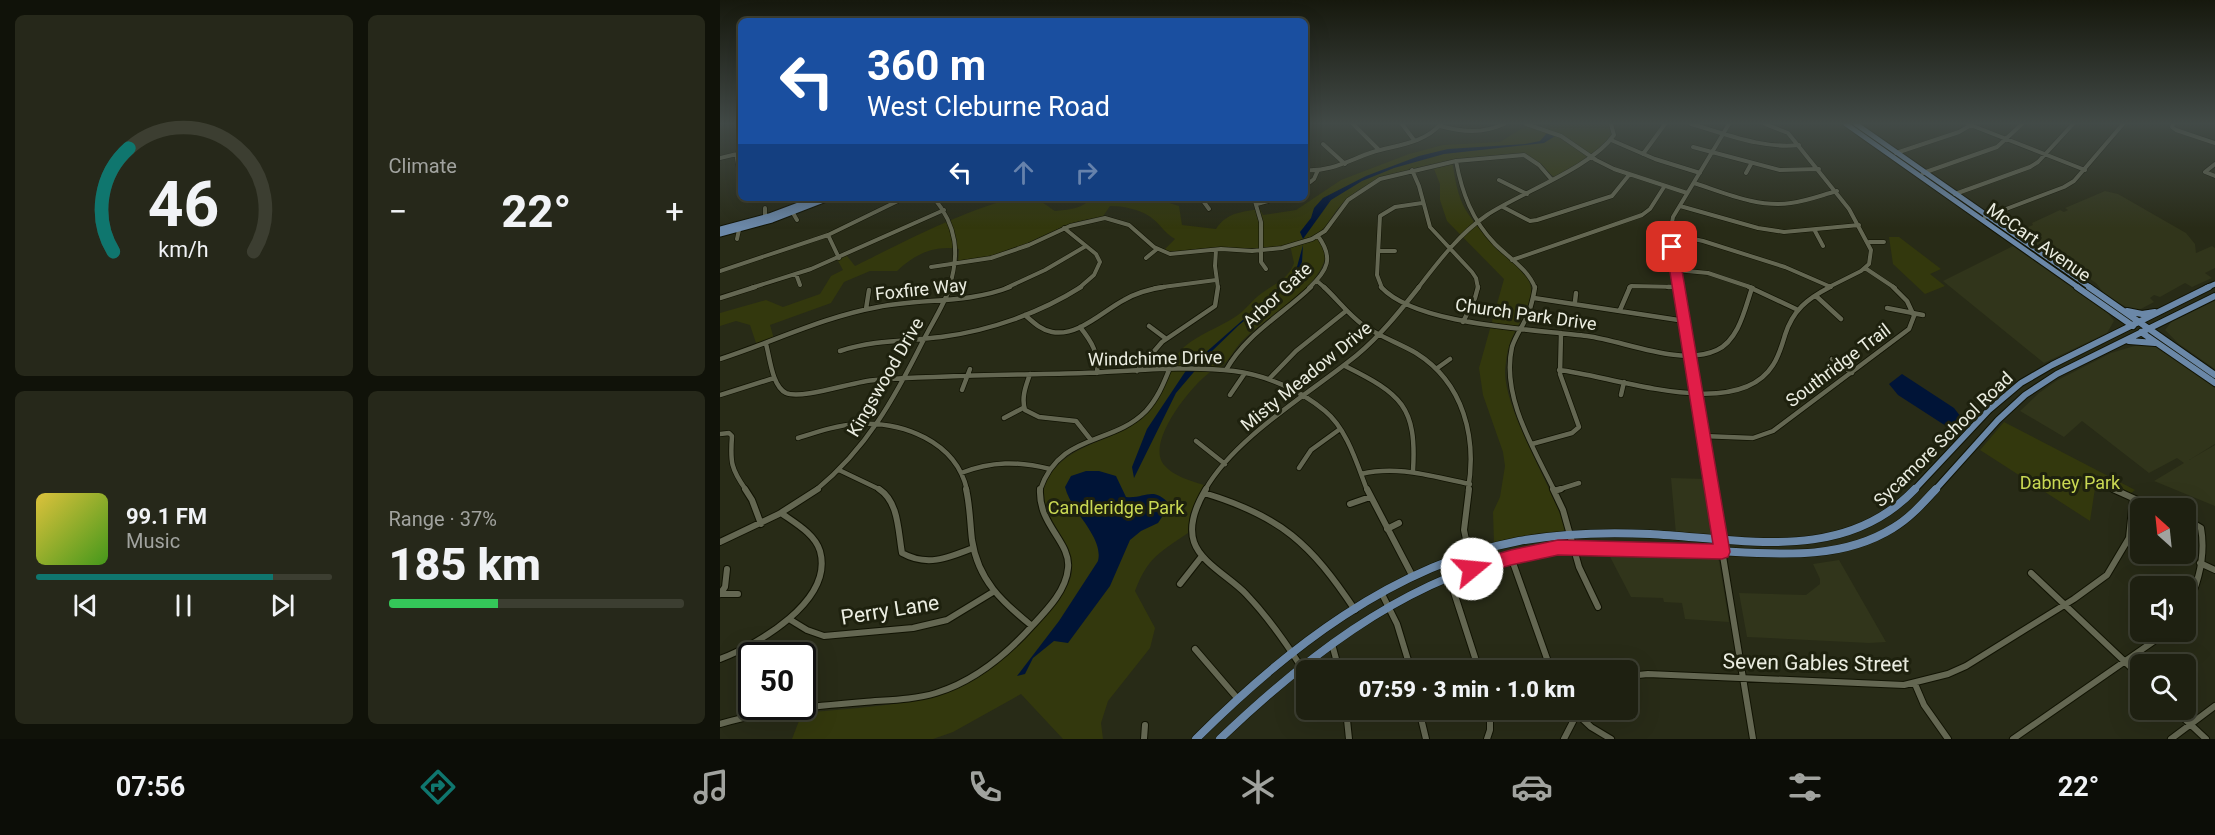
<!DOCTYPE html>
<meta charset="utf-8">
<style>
body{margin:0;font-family:Roboto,sans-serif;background:#26281a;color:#f1f3f6;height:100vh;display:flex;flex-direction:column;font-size:22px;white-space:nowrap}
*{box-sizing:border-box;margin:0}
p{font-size:20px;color:#a1a39f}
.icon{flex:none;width:33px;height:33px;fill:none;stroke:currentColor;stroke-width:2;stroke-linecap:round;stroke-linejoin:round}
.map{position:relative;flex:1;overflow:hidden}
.panel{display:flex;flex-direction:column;gap:15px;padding:15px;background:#101209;width:720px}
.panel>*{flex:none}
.hud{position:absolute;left:18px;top:18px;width:570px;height:183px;border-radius:9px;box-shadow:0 6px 24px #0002,0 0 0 2px #3c3e31;background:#1a4fa0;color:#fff;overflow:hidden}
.needle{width:39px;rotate:333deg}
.tools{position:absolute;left:1410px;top:498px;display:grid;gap:12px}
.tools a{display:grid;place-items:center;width:66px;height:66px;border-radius:9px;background:#1e2011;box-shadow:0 6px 24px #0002,0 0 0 2px #3c3e31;font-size:30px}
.speed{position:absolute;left:18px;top:642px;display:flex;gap:12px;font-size:30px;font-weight:700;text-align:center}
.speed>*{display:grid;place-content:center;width:78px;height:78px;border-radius:50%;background:#1e2011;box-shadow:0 6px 24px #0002,0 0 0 2px #3c3e31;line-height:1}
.speed .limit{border:3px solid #111;border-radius:9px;background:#fff;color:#111}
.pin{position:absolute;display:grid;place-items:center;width:51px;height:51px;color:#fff;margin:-26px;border-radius:12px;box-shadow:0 3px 9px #0006}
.me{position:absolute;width:66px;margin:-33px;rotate:73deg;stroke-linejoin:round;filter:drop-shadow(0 0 4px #0008)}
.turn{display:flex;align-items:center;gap:21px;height:126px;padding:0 30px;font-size:27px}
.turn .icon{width:78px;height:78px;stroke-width:2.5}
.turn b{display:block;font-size:42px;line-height:51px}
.lanes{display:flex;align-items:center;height:57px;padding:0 30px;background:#0003;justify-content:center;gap:30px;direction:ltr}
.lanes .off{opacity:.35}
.big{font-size:45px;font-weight:800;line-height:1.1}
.panel .card{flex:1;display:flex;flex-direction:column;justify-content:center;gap:9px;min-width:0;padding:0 21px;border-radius:9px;background:#26281a}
.panel .dial{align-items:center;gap:0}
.dial svg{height:156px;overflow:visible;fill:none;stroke:#3c3e31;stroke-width:7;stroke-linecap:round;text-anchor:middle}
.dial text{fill:#f1f3f6;stroke:none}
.song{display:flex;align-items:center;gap:18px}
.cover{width:72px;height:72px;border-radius:9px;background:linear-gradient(135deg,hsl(50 70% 55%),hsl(100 70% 35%))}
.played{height:6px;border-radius:3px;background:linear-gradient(90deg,#0f766e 80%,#3c3e31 80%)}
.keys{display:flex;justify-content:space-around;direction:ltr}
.heat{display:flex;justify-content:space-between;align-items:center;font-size:33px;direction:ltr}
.charge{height:9px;border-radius:4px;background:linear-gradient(90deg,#34c759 37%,#3c3e31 0)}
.panel .tiles{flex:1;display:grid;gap:15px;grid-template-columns:repeat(2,1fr)}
.trip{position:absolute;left:576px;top:660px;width:342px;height:60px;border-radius:9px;background:#1e2011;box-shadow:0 6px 24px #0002,0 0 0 2px #3c3e31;font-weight:800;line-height:60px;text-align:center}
.tab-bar{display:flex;height:96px;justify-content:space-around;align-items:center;background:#0c0d07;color:#a1a39f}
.tab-bar .icon{width:42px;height:42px}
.tab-bar .selected{color:#0f766e}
.tab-bar b{font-size:27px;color:#f1f3f6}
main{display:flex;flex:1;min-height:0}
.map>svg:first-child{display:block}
.built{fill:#31351b}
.green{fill:#33380d}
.water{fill:#001437}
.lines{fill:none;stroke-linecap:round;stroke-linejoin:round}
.minor-far2-casing{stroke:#111303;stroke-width:5}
.minor-far1-casing{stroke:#111303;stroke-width:6}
.minor-casing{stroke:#111303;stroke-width:8}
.major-far2-casing{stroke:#111303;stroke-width:7}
.major-far1-casing{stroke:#111303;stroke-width:8}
.major-casing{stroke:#111303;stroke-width:9}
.minor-far2{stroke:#646752;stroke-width:4}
.minor-far1{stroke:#646752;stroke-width:4.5}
.minor{stroke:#646752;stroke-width:6}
.major-far2{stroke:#6b88a8;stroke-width:5}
.major-far1{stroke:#6b88a8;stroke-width:6}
.major{stroke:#6b88a8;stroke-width:8}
.route{fill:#e11d48;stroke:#92132f;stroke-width:1.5}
.labels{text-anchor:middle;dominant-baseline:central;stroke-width:6;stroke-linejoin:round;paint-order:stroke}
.street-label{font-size:18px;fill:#ebede1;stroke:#1e210e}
.park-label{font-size:18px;fill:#c9d853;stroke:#1e210e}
.near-street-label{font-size:21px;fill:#ebede1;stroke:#1e210e}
</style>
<main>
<section class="panel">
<div class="tiles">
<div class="card dial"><svg viewBox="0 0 100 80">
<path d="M14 69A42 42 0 1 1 86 69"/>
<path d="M14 69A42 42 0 0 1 22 16" stroke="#0f766e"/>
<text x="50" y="56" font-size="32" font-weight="700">46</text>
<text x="50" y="72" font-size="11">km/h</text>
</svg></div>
<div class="card"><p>Climate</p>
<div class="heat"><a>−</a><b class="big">22°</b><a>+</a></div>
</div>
<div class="card">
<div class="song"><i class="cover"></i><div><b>99.1 FM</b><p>Music</p></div></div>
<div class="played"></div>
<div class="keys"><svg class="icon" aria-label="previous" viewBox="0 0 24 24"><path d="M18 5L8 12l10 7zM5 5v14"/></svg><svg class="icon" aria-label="pause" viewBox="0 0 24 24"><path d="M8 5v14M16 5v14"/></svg><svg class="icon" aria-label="next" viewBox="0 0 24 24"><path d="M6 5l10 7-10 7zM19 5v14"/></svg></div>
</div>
<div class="card"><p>Range · 37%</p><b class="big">185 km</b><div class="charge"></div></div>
</div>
</section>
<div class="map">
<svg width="1495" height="739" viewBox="0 0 1495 739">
<rect width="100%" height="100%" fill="#282b17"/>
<!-- built -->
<path class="built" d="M1385 191 1398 194 1466 233 1475 244 1476 253 1492 246 1495 248V268L1485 273 1492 278 1472 287 1465 283 1440 297 1434 295 1430 298 1434 302 1419 310H1412L1386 296 1376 283 1341 260 1339 257 1345 253 1329 243 1317 245 1298 231 1313 225 1312 223 1340 210 1344 212 1348 210 1345 208Z
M1293 246 1387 312 1394 321 1387 333 1324 363 1223 281Z
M1495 300V369L1459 344 1445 330 1452 321Z
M1421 344 1436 346 1495 388V444L1469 460 1495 445V506L1434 481 1464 463 1457 458 1429 473 1362 421 1344 437 1300 411 1319 393 1336 381 1391 353Z
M951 478 987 479 993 535 956 534Z
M887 551 995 556 999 561 1009 622 965 619 962 603 944 602 943 598 911 597Z
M1119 560 1166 642 1149 643 1027 637 1019 593 1086 595 1100 584V579L1093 564Z"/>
<!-- green -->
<path class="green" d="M832 124H890C892 129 893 133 890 138 879 152 850 168 834 177L814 159 800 155 732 160C735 178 737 196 747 212 755 224 766 237 776 248 786 259 809 272 811 288 813 308 796 325 790 343 787 351 786 362 785 370 784 412 833 486 846 531L774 543 773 512 780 497 785 466 783 452 763 395 759 368 784 279 727 221 720 200V184L712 164C679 172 647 178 623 203 612 213 609 226 596 235L606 255C599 290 549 314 524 339 516 346 509 361 501 367 498 370 492 370 489 373 471 386 425 443 444 465 453 476 471 481 484 485L470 514 468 533C439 553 428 557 415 591L435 628 430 648 388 701 381 723 383 739H343L301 694 233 732 213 739H72L82 713C142 707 205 707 259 676 284 662 303 639 322 618 333 605 352 587 352 569 352 529 299 506 337 466 361 441 398 440 423 417 444 398 443 366 464 347 479 334 498 328 515 317 525 311 532 300 542 293 555 283 568 280 574 263L570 245C546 249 524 248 499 249 480 249 462 253 443 251L455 239C444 233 439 222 429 216 418 209 403 206 390 206L382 218C351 218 326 236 298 247 279 255 259 259 238 263L239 249C214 245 195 254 177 271H150L124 282 111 303 50 325 54 339 37 346 30 325 16 321 0 326V313L46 300 63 307 100 294 111 276 123 270 117 259 127 256 135 266C166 251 287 187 316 198 320 200 330 208 335 211 347 210 363 209 371 198H434L459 206 462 225 496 229C507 212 522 212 540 209L543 215 576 210 621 180 689 154 723 145 780 142 806 126 826 133Z
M1169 237H1179L1221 269 1210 274 1225 286 1205 294 1173 264Z
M1284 422 1415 490 1410 494 1377 475 1370 521 1260 450Z"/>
<!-- water -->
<path class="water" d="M827 133 835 136 824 143 724 154 674 168 642 181 611 200 583 239 580 232 591 218 594 208 603 198 646 176 699 156 728 149 805 144 820 141Z
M583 245 582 262 574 280 519 325 490 353 456 393 414 478 412 467 427 429 467 369 575 274Z
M1182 374 1234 408 1241 417 1232 428 1226 426 1178 395 1169 384Z
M366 471H379L396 476 406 497C426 499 433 485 450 505L438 523 421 531 410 540 390 586 348 643 334 641 313 658 305 674 297 676 339 621 378 561C384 537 351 512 345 487L351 476Z"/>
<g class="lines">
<defs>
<path id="minor-far2" d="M633 124 659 150
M682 124 694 140
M806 124 841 136 876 160 894 169 967 193
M971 124C1007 134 1041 149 1079 145
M1045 124 1068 133 1129 209 1151 250 1149 264 1141 271 1107 288
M1248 124 1365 170
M1453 124 1452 127 1456 130 1495 143
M720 126C742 132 762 134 784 124
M21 137 17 158 21 183
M891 140 935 159 980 173
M603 144 625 164
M973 147 1060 170 1099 169
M1176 153 1239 132 1251 125
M923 154 945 124
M0 158 21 153
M736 161C742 193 752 220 775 244 788 257 809 270 815 288
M1495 164 1485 172 1495 176
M585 170C611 172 629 160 653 152 676 145 703 144 721 124
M692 170 699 186 710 227 752 272 756 278 758 288
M1026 173 1031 164
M1203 173 1277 147 1302 124
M779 180 807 194
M974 183C1005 193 1038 208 1071 203 1087 201 1102 195 1117 191
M585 186 594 179 598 170
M1235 194 1310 167 1318 162 1353 124
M214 198C237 226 240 254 229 288
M481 198 489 209
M534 198 541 222V262L546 269
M537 204 559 198
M960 206 1038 228 1064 232 1139 225
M783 207 810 221 817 220 892 196 909 175
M45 208V217
M73 213 77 220
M1265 217 1344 187 1354 181 1403 124
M344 228 376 254 380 262 374 275 359 288
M1095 231 1103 246
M950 234 983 241 1065 267 1111 287
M108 235 119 258
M17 239 19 230
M1149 242H1164
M496 250 495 266 498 288
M659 251H675
M426 258 437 249
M792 260 922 215 930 209 944 187
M211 267 271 258 309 245 350 226 385 218 409 225 434 247 450 254 501 249 532 251 562 248 592 239 605 231 628 200 660 179 736 161 804 155 819 165 832 180
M1145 268 1175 288
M956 270 988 273 1033 288
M0 271 108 235 184 198
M76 274 80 285
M597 281 605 288
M31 288 91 269 224 210
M286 288 325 270 366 246
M435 288 496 280
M589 288C608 270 614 258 598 236
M662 288 657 275 660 216 675 207 702 203
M698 288C718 262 739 234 767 215 802 192 871 168 894 135L891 124
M909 288 911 286 959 287
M959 288 950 234 953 217 1009 124"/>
<path id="minor-far1" d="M604 287C617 299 628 314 643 325 660 337 679 343 696 353 744 383 757 438 748 490
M661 287C697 326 815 329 867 336 905 341 961 367 997 350 1019 340 1025 308 1032 288
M815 287C814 294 812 302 810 309 806 322 796 334 792 347 781 396 813 447 834 490
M948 287H959
M959 287 992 490
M1029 287 1076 309
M1096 296 1121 319
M0 298 35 287
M814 298 965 321
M855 302 856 293
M1167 308 1203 315
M146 309 149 290
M900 310 910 287
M305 315C313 322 321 330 332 332 358 337 383 311 404 300 416 293 430 289 444 287
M743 322 755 298 758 287
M429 326 445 338
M360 327C372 342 379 354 377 373
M46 344C50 358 52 386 66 393 82 400 135 381 155 380 225 375 295 375 364 373 411 371 469 365 514 371 546 375 580 390 605 411 627 429 637 464 647 490
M120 351C153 340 187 341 221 337 269 331 320 313 361 287
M0 359C53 342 103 317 158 307 202 298 247 304 290 287
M1112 359 1132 373
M625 366C681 394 697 406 693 471
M716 369 730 359
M506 370C526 334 562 315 591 287
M839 370C894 376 1017 423 1053 365 1059 356 1062 345 1065 335 1073 310 1087 299 1110 287
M417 371 442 342 495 306 498 287
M310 374C306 386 301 397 305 410L319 417 356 421 371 440
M549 379 576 351 626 311
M242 390 250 369
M0 395 54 378
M510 395 525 373
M901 395 904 382
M284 418 303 408
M0 434 9 433 12 436C10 462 11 469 26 490
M983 436 1033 438 1053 431 1189 329 1194 316 1187 301 1173 287
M78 438C97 432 117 425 137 424 182 421 236 441 247 490
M476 441 505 464
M812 444 852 433 859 427 840 374 841 333
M579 468 591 450 620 429
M119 470 161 490
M241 473C272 461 298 461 330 469
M641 474C679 465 713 477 750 484
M1385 485 1396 490
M96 490C147 448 174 399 203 341 212 323 224 305 230 287
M320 490C340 432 392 446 426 411 437 399 443 385 449 370
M485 490C515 437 589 394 637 355 661 335 680 311 699 287
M837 490 859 483"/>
<path id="minor" d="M25 489 32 500 41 524
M159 489C179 502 178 531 182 553 207 567 228 558 253 548
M246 489C250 506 250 523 252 540 258 580 282 602 312 626
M486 489C477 504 468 524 474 542 481 563 511 578 526 594 547 616 564 640 580 665
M647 489 693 577
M749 489 744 530 752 568
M833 489 843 510 859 567 878 607
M992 489 1033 739
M1393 489 1435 508
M834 491 841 489
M484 493C561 516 591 544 635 610
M630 504 650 497
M1466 519 1481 528C1486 555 1478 584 1466 609
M667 529 679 523
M0 542 59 514 98 489
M791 557 831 670
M1480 563 1495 570
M1311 573 1420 676
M729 577 759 670
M460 584 482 556
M0 594 5 587 7 569
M1 594H18
M662 594 677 624 691 670
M69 619 87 630 104 636 193 628 227 620 273 592
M612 644 619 670
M475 649 518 699
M0 659C37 645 114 601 100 551 95 534 75 523 61 513
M908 676 928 674 1184 685 1228 674 1246 666 1354 599 1387 575 1409 538 1413 499
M1195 684 1204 705 1228 739
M626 710 629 739
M699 710 706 739
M853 710 871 727 891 739
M1455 710 1486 739
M0 724C47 710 95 706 144 702 168 700 193 700 216 693 255 681 286 655 312 626 327 610 346 591 348 568 351 542 318 525 320 489
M424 739 425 725
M767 739 770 730V710
M844 739 859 710
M1293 739 1447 632
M1451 739 1495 706"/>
<path id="major-far2" d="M1126 124 1359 288
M1136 124 1371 288
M0 229 49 216 97 198
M0 234 52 220 109 198
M1486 288 1495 284"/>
<path id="major-far1" d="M1357 287 1413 326
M1369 287 1495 375
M1407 311 1422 314 1435 312
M1421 332 1495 383
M1409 341 1435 343
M1194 490 1269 410 1301 383 1332 365 1489 287
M1215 490 1278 420 1305 395 1337 374 1495 296"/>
<path id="major" d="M476 739C565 650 673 565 799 541 843 533 886 532 930 534 1023 539 1124 564 1195 489
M500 739C583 660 675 587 788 557 856 540 927 548 996 551 1055 554 1120 561 1173 528 1190 518 1203 503 1216 489"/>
</defs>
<!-- minor-far2 casing -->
<use href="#minor-far2" class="minor-far2-casing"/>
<!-- minor-far1 casing -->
<use href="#minor-far1" class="minor-far1-casing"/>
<!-- minor casing -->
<use href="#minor" class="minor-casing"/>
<!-- major-far2 casing -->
<use href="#major-far2" class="major-far2-casing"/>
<!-- major-far1 casing -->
<use href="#major-far1" class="major-far1-casing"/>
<!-- major casing -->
<use href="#major" class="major-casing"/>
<!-- minor-far2 -->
<use href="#minor-far2" class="minor-far2"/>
<!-- minor-far1 -->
<use href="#minor-far1" class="minor-far1"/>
<!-- minor -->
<use href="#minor" class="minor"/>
<!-- major-far2 -->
<use href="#major-far2" class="major-far2"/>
<!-- major-far1 -->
<use href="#major-far1" class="major-far1"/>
<!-- major -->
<use href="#major" class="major"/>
</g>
<!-- sky -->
<linearGradient id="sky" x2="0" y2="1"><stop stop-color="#16180d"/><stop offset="0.54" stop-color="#424a47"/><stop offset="1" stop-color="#424a47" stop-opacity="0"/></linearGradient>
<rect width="1495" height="228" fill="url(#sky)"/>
<!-- route -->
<path class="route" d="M952 243 958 247 1010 552 1008 557 1002 559 838 555 791 565 752 576 747 574 744 569 747 563 752 561 791 550 838 540 993 544 946 247Z"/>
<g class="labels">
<!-- street labels -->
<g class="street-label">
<text transform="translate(1319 242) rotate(35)">McCart Avenue</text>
<text transform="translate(201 289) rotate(-6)">Foxfire Way</text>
<text transform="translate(557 295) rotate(-43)">Arbor Gate</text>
<text transform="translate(806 314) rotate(8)">Church Park Drive</text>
<text transform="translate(435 358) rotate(-1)">Windchime Drive</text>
<text transform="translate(1118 365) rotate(-37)">Southridge Trail</text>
<text transform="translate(586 376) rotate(-39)">Misty Meadow Drive</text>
<text transform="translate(165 377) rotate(-60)">Kingswood Drive</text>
<text transform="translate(1223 439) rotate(-44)">Sycamore School Road</text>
</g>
<!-- park labels -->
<g class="park-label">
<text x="1350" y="482">Dabney Park</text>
<text x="396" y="507">Candleridge Park</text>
</g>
<!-- near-street labels -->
<g class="near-street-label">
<text transform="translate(170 610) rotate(-9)">Perry Lane</text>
<text transform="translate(1096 663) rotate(1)">Seven Gables Street</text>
</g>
</g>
</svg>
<div class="tools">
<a><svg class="needle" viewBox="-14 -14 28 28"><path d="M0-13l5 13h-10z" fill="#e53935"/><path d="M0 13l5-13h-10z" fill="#a1a39f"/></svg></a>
<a><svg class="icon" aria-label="sound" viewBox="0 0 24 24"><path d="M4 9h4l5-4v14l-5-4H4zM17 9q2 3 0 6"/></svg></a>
<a><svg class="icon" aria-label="search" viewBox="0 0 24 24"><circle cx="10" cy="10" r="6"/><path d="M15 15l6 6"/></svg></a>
</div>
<div class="speed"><div class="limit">50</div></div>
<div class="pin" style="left:952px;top:247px;background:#d93025"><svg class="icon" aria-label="arrive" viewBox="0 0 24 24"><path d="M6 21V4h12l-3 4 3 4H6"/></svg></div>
<svg class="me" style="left:752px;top:569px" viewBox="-20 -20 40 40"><circle r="19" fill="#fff"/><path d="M0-13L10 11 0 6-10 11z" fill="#e11d48"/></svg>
<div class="trip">07:59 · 3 min · 1.0 km</div>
<div class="hud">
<div class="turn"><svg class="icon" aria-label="left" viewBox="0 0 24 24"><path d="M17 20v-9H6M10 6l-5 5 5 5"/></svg><div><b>360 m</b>West Cleburne Road</div></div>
<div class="lanes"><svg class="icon" aria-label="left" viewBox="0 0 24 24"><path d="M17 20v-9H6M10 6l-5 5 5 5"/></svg><svg class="icon off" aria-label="ahead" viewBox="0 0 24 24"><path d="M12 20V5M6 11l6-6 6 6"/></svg><svg class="icon off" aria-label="right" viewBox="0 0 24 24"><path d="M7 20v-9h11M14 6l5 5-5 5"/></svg></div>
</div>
</div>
</main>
<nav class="tab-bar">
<b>07:56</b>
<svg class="icon selected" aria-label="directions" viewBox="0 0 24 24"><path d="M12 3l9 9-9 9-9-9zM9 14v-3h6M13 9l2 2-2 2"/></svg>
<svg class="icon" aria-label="music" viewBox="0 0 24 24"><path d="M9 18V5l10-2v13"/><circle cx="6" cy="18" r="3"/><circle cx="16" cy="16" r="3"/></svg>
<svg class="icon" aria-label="phone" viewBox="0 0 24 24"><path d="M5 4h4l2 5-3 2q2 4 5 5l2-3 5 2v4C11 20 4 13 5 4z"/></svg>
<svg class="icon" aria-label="climate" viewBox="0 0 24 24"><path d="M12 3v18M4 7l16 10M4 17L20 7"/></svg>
<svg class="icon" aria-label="car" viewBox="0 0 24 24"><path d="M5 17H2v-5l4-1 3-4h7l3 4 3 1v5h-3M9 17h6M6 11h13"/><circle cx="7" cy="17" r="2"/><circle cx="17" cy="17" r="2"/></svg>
<svg class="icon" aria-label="filters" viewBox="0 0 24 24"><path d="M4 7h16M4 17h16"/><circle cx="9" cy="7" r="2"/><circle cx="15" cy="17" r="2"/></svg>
<b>22°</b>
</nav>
